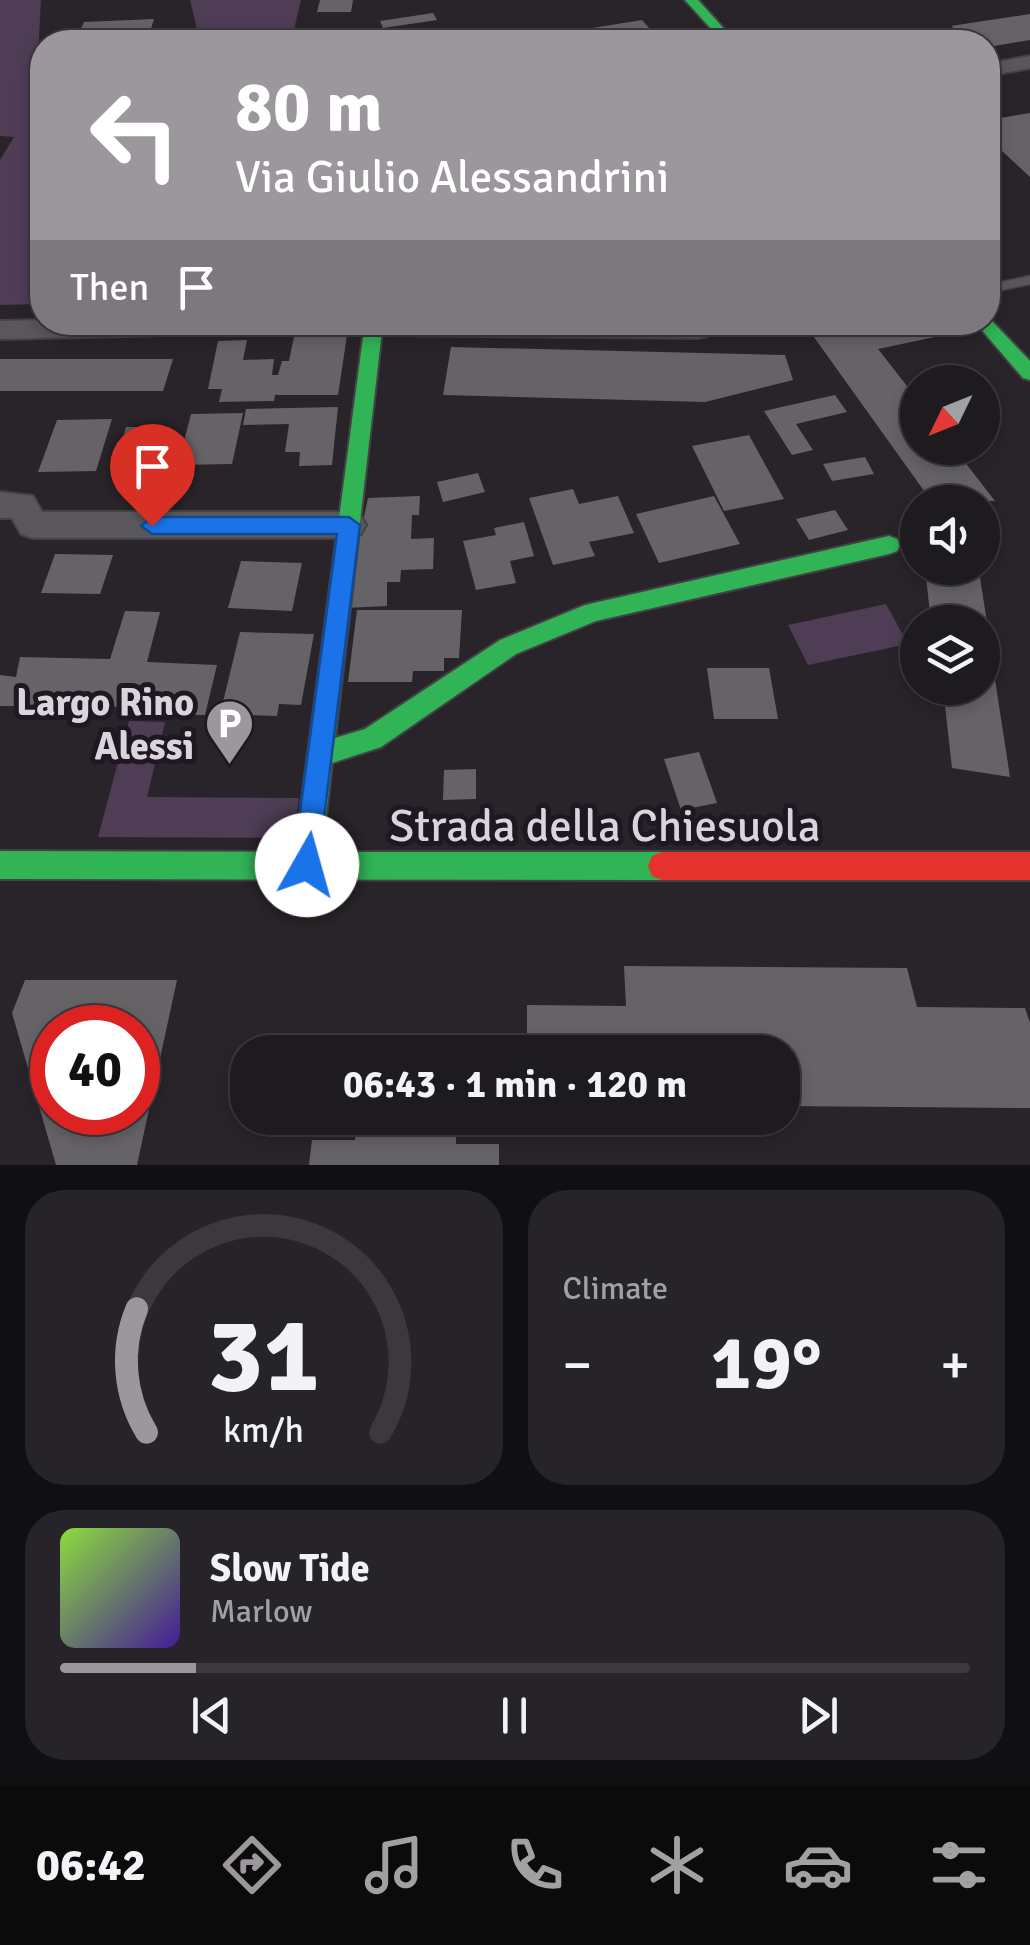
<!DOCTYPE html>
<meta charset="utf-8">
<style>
body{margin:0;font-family:Signika,sans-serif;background:#262428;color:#f1f3f6;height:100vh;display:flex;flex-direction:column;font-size:38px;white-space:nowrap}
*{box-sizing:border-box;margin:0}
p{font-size:32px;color:#a1a1a4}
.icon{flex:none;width:55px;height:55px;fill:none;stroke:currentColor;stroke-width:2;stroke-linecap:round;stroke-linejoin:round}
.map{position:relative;height:1165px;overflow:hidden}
.details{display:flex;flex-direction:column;gap:25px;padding:25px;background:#100f11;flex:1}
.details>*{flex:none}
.hud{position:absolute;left:30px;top:30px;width:970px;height:305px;border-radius:40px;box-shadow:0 5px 15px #0003,0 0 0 2px #3c393d;background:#9c979d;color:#fff;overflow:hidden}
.needle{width:65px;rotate:227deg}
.controls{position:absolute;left:900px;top:365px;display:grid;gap:20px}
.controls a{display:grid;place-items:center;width:100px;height:100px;border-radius:50%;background:#1e1b1f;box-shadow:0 5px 15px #0003,0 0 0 2px #3c393d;font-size:50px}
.speed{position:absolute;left:30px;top:1005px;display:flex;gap:20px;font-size:50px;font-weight:700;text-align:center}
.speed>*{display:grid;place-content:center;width:130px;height:130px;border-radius:50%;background:#1e1b1f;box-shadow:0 5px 15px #0003,0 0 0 2px #3c393d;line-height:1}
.speed .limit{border:15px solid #d22;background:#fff;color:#111}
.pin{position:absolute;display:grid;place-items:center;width:85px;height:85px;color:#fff;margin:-102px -42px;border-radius:50% 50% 50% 0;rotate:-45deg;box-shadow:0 0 10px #0007}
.pin .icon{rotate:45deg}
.me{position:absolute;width:110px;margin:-55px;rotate:7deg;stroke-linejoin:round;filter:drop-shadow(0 0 8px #0008)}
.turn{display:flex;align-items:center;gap:35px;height:210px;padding:0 40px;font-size:45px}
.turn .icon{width:130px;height:130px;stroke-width:2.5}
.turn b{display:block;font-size:70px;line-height:85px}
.then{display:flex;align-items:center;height:95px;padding:0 40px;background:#0003;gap:20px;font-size:38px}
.big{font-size:75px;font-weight:700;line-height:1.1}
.details .card{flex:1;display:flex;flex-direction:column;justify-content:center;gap:15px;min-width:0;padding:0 35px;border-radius:40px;background:#262428}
.details .dial{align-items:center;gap:0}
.dial svg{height:260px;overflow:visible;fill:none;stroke:#3c393d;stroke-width:7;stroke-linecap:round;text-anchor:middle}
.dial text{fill:#f1f3f6;stroke:none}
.song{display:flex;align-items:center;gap:30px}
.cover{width:120px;height:120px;border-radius:15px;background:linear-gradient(135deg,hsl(90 70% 55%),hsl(260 70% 35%))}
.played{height:10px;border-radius:5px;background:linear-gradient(90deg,#9c979d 15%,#3c393d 15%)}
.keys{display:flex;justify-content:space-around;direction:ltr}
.heat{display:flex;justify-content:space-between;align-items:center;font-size:55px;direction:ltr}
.details .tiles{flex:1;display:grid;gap:25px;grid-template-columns:1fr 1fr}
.card:last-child{grid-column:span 2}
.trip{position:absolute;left:230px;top:1035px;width:570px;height:100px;border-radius:40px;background:#1e1b1f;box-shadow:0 5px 15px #0003,0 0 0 2px #3c393d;font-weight:700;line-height:100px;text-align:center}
.tabs{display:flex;height:160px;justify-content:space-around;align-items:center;background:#0c0b0c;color:#a1a1a4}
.tabs .icon{width:70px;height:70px}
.tabs .active{color:#9c979d}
.tabs b{font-size:45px;color:#f1f3f6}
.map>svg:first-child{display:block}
.green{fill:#4e3d55}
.building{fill:#666367;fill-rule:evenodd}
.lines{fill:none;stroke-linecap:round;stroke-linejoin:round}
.lane-casing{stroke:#454246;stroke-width:3}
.street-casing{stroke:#454246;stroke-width:4}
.fast-casing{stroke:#454246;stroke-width:4}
.jam-casing{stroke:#454246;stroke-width:4}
.lane{fill:#5a575b;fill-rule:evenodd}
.street{fill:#5a575b;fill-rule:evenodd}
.fast{fill:#30b455;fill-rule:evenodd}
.jam{fill:#e5322d;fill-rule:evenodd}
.route{fill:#1a73e8;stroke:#114b97;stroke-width:2.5}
.labels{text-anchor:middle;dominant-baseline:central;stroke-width:10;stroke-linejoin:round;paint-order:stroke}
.poi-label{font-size:38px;font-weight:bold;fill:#dad5dc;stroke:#1f1822;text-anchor:end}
.near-street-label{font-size:45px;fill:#dad5dc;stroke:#1f1822}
</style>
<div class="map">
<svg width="1030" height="1165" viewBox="0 0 1030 1165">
<rect width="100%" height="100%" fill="#282429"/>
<!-- green -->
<path class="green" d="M0 0H41L37 73 42 74V304L0 305V160L14 137 0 136Z
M190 0H301L291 42H200Z
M886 604 908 644 808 665 788 625Z
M129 721 165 722 147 797 299 798 293 838 98 837Z"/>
<!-- building -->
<path class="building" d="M320 0H353L351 12H317Z
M433 13 437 20 383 28 380 21Z
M1030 14V40L988 47V42H973L951 26Z
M154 19 147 42H75L84 22Z
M642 20 658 38 613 42 607 36 587 39 580 30Z
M453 30 537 34 535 42H393L392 36Z
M1030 113V177L988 138V120Z
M297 322H349L338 395H275L274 401 219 402 222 389H208L218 341 247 340 243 360 274 359 272 375H278L282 361H289Z
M822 322H923L935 337 878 349 918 400V448H954L995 501 932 502 806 326Z
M451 347 785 355 793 380 705 402 443 395Z
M0 359H173L163 391H0Z
M835 395 847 412 796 424 813 450 792 455 764 411Z
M338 407 332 465 299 466 300 452H285L289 424 243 425 246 409Z
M243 413 232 464 178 465 191 414Z
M112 419 96 471 38 472 57 420Z
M126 427H165L152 473H124L129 458H117Z
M749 435 784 499 724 511 692 446Z
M865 457 874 474 832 481 823 464Z
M478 473 485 492 443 502 437 482Z
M573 489 579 504 618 496 634 533 589 542 595 556 553 565 529 498Z
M420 496 419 515H412L411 539 434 538 433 569 401 570 400 582H387V606L345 608 368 498Z
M714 496 740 544 659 563 636 514Z
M835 510 848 530 809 540 796 519Z
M524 522 534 556 510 561 516 583 476 590 463 541 496 535 494 528Z
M55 554 113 555 100 594 41 593Z
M241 561 302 563 292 611 228 608Z
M925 568 979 571 991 648 982 647V622H931Z
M357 610H462L459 658H444V671H413L412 682H348Z
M125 611 160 612 147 662 217 665 205 715H137L139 707 0 706V675L16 677 20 657 110 659Z
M240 632 314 634 301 705 279 704 277 716 220 714Z
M707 668H769L778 719H714Z
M982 671 994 673 1010 777 952 768 943 688H982Z
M699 752 717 803 681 810 664 759Z
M476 769V799L443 800 444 770Z
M624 966 907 968 917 1007 1025 1008 1030 1023V1108L782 1106V1052H527V1005L626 1006Z
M25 980H177L137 1165H56L12 1013ZM52 1028H138V1112H52Z
M357 1118H456V1144H499V1165H309L312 1140H355Z"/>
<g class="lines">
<defs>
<path id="lane" d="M1030 276V284L988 293V285Z"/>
<path id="street" d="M1030 56V68L988 76V64Z
M42 320V322L223 325 219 332 209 334 0 339V321Z
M362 322H717L708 336 698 338 374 335 364 333Z
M0 492 33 496 42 512H349L361 516 366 525 361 534 349 538H33L21 534 12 518H0Z"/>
<path id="fast" d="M685 0H698L736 42H723Z
M988 317 1030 361V380L1023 378 975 322H988Z
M365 322H383L335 738 365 729 500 640 585 605 889 536 897 539 900 545 897 551 889 554 596 621 516 654 381 747 332 763 322 852H662L672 856 676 866 672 876 662 880 0 879V851L295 852Z"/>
<path id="jam" d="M662 852H1030V880H662L652 876 648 866 652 856Z"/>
</defs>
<!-- lane casing -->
<use href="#lane" class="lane-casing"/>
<!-- street casing -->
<use href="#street" class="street-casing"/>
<!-- fast casing -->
<use href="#fast" class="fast-casing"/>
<!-- jam casing -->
<use href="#jam" class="jam-casing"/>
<!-- lane -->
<use href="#lane" class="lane"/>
<!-- street -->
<use href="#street" class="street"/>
<!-- fast -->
<use href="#fast" class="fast"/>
<!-- jam -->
<use href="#jam" class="jam"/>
</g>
<!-- route -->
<path class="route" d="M152 517H349L360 525 317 875 307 879 297 875 293 865 337 534H152L141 526Z"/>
<!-- icons -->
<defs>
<symbol id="parking-pin" viewBox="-11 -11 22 30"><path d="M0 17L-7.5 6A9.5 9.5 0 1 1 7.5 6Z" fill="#9c979d" stroke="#1f1822"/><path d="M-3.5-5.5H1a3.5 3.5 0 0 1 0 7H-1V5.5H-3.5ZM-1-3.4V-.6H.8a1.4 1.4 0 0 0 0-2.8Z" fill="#fff"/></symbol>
</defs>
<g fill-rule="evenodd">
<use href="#parking-pin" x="202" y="696" width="55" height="75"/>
</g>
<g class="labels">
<!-- poi labels -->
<g class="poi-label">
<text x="194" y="702">Largo Rino<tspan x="194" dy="44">Alessi</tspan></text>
</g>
<!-- near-street labels -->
<g class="near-street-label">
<text x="605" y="826">Strada della Chiesuola</text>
</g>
</g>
</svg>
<div class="controls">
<a><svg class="needle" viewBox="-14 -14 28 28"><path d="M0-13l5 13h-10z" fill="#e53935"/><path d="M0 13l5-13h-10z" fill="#a1a1a4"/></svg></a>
<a><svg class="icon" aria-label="sound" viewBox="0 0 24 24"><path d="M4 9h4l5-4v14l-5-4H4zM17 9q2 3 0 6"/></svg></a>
<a><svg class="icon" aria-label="layers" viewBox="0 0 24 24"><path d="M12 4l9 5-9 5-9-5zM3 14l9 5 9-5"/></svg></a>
</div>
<div class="speed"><div class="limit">40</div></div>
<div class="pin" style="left:152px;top:526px;background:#d93025"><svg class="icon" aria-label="arrive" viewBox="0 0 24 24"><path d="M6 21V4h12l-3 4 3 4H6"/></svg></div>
<svg class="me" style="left:307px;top:865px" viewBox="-20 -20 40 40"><circle r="19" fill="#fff"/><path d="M0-13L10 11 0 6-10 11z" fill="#1a73e8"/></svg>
<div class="trip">06:43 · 1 min · 120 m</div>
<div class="hud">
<div class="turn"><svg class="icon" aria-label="left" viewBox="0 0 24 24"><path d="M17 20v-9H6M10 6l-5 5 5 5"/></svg><div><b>80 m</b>Via Giulio Alessandrini</div></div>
<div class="then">Then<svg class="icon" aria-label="arrive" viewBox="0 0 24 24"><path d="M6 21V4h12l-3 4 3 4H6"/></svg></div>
</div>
</div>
<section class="details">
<div class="tiles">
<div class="card dial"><svg viewBox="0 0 100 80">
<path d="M14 69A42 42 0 1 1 86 69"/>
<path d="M14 69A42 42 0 0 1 11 31" stroke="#9c979d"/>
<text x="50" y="56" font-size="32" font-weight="700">31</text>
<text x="50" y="72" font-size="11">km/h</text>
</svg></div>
<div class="card"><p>Climate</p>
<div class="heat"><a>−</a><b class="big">19°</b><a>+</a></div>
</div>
<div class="card">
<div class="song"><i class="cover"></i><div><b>Slow Tide</b><p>Marlow</p></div></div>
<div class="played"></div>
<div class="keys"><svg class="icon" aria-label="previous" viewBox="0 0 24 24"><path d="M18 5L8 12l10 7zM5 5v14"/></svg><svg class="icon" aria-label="pause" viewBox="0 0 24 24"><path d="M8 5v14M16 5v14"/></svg><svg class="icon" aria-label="next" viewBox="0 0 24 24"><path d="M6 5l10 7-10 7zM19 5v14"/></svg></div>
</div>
</div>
</section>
<nav class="tabs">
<b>06:42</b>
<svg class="icon active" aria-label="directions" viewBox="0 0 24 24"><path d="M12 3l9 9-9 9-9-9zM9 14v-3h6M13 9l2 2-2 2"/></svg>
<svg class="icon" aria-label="music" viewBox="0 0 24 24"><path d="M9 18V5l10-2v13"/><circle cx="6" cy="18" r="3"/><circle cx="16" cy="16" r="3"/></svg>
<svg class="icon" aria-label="phone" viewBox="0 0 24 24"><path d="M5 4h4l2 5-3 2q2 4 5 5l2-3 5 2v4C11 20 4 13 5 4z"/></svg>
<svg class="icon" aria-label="climate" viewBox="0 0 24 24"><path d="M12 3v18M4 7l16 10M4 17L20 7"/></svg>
<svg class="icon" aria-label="car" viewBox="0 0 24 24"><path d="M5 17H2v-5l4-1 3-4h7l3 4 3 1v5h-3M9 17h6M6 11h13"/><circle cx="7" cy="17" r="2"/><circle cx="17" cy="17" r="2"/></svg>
<svg class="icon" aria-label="filters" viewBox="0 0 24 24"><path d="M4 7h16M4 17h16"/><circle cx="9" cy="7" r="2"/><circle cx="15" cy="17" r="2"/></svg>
</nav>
